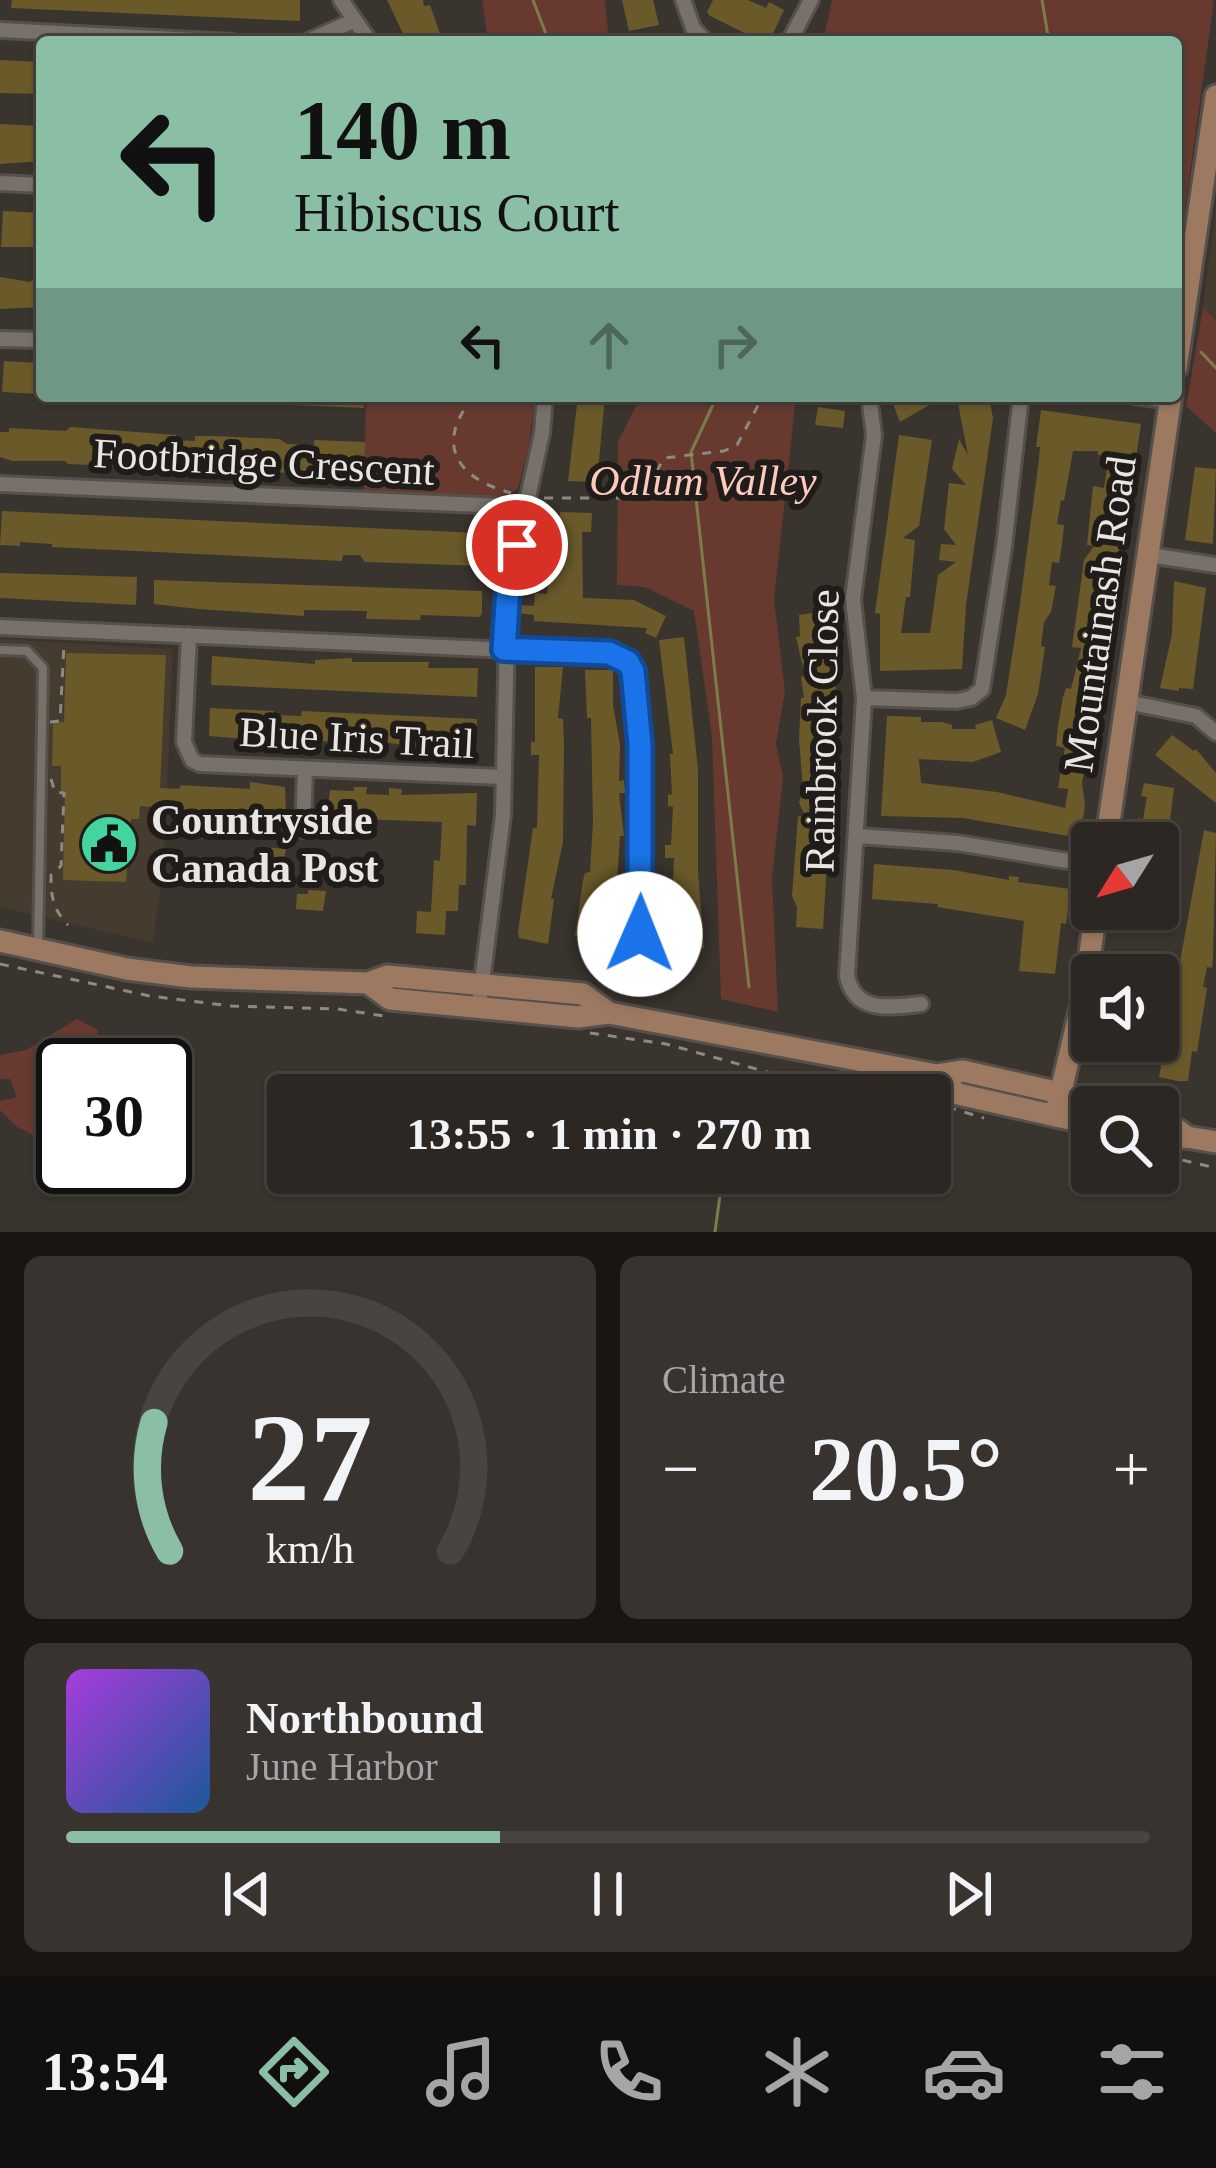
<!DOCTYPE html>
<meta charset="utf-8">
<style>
body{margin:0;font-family:Georgia,serif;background:#38332f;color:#f1f3f6;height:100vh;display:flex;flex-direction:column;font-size:45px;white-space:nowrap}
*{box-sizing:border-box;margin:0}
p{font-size:39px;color:#a6a5a5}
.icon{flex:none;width:66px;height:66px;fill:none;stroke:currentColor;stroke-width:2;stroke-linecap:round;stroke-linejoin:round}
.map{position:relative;height:1232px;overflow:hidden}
.details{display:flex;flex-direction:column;gap:24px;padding:24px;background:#181513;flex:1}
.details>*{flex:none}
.guide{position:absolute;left:36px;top:36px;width:1146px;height:366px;border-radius:12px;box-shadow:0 3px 9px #0004,0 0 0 3px #484440;background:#8abfa5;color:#111;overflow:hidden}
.needle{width:78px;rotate:233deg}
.fabs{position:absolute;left:1071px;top:822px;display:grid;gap:24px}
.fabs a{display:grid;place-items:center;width:108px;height:108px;border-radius:12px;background:#2c2722;box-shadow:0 3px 9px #0004,0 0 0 3px #484440;font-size:60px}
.speed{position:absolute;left:36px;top:1038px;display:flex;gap:24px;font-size:60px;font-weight:700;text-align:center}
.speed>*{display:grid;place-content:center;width:156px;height:156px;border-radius:50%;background:#2c2722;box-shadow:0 3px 9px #0004,0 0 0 3px #484440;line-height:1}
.speed .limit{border:6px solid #111;border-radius:18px;background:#fff;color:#111}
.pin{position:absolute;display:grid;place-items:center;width:102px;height:102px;color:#fff;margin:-51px;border:6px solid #fff;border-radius:50%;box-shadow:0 3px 12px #0007}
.me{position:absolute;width:132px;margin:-66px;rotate:1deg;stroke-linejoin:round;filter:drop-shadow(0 0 9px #0008)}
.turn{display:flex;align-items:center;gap:42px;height:252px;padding:0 60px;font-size:54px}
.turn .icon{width:156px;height:156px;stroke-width:2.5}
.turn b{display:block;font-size:84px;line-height:102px}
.lanes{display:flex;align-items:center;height:114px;padding:0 60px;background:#0003;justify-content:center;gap:60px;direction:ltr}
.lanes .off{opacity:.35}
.big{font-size:90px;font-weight:800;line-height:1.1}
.details .card{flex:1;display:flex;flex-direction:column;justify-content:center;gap:18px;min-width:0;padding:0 42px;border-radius:18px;background:#38332f}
.details .dial{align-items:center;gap:0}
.dial svg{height:312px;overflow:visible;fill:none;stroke:#484440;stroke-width:7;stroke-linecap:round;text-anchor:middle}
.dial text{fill:#f1f3f6;stroke:none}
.song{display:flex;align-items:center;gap:36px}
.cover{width:144px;height:144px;border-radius:18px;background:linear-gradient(135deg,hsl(280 70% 55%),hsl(210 70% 35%))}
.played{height:12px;border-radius:6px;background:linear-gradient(90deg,#8abfa5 40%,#484440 40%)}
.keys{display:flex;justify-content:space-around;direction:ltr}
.heat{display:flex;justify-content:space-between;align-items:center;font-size:66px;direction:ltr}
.details .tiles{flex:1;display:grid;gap:24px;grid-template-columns:1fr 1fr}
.card:last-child{grid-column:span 2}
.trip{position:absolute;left:267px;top:1074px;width:684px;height:120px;border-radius:12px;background:#2c2722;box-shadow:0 3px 9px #0004,0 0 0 3px #484440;font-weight:800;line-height:120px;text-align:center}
.menu{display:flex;height:192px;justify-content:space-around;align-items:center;background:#12100e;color:#a6a5a5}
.menu .icon{width:84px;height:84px}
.menu .selected{color:#8abfa5}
.menu b{font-size:54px;color:#f1f3f6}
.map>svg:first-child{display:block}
.built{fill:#453b2f}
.green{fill:#67392f}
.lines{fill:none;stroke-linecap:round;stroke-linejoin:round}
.stream{stroke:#7c7c4b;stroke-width:3}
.building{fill:#6a5a2a}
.lane-casing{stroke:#55504b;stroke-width:14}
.street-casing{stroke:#55504b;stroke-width:20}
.secondary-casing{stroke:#55504b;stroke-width:27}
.path{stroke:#8e8984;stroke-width:3;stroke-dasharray:9 9;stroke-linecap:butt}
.lane{stroke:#78716a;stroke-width:8}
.street{stroke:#78716a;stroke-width:14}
.secondary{stroke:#9c7960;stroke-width:21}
.route-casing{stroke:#114b97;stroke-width:30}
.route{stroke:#1a73e8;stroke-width:21}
.labels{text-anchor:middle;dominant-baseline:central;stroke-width:12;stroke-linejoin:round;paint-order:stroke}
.street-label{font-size:42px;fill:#e9e5e1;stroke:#1f1c19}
.park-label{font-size:42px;font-style:italic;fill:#fdcabe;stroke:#1f1c19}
.poi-label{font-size:42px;font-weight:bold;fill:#e9e5e1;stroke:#1f1c19;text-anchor:start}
</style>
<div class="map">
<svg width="1216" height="1232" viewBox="0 0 1216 1232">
<rect width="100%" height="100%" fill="#3a342e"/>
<!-- built -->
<path class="built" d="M1216 209V320L1203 308Z
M0 639 173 649 164 858 153 943 0 907Z"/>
<!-- green -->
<path class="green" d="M482 0H605L609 42H488Z
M832 0H1214L1176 274V42H823Z
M1203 308 1216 320V433L1186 406Z
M366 396H535L530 440 518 489 502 498 364 493Z
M651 396H796L774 599 785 691 776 744 783 777 772 878 778 1012 721 999 712 737 694 611 645 587 617 585 618 441 636 406Z
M77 1019 98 1030 96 1065H63V1099L59 1101 63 1150 17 1127 0 1110V1101L17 1097 10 1079H0V1055L26 1050Z"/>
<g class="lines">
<!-- stream -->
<path class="stream" d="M533 0 549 42
M1042 0 1049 42
M1201 352 1216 368
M717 396 691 452 749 987
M734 1095 735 1091
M715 1232 723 1173"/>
</g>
<!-- building -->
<path class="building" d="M12 0H300V21L11 8Z
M387 0H423L424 6 430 5 443 42H407Z
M622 0H653L659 25 629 31Z
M713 0H748L766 8 769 2 784 10 769 42H763L710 16 707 12Z
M0 60 42 62V94L0 93Z
M0 124 42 126V161L0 164Z
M3 211 40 213 39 247H1Z
M42 273V307L0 309V277L30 282Z
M4 361 40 363 39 394 2 392Z
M268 396H364V408L268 404Z
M578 396H605L597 482 568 481Z
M890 396H945L900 422Z
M989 397 993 418 966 605 962 669 880 671V614L875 613 899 435 932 440 919 526 903 538 915 540 910 597H906L901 633H930L938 575 956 562 939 560 941 544 956 545 944 529 949 483 966 485 952 469 959 439 968 455 958 403Z
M818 407 845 411 843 428 815 425Z
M1041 410 1141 424 1136 458 1128 481 1104 663 1082 783 1085 805 1080 838 963 818 881 816 887 716 921 717V722H942L952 725V729H976L975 725 992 720 1001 752 973 762 919 759 921 783 997 792 1065 808 1068 789 1058 788 1065 748 1056 746 1058 726 1063 697 1066 688 1071 689 1081 648 1072 647 1084 560 1094 546 1087 545 1093 486 1104 488 1109 456 1098 455V451H1073L1064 501 1061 500 1057 524 1064 525 1062 545 1059 563 1052 562 1049 585 1056 586 1051 612 1044 622 1041 646 1045 647 1038 694 1025 730 996 718 1006 695 1020 604 1038 467 1040 447H1036Z
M70 427 176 435V440L195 441V436H213L279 439 287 444 314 445V440L365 442 364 476 68 464 65 461H12L0 457V432H9V428L66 431Z
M1195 467 1216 469 1213 544 1185 540Z
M2 511 478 533 484 534V566L365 562 360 555H343L342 561 52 547V544L20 542V546L0 545Z
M560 512 592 513 591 532H582L583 598 634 600 666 616 656 638 645 633 647 628 534 621V615L519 613V605L534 606 535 593 547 594 552 534H558Z
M0 573 137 577 136 605 0 598Z
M154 580 482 591V613L480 617 421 615 420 620 366 619 367 611 304 610V616L198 609 154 604Z
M1174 581 1206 588 1193 689 1179 688V691L1160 688 1172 634Z
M825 611 837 698 823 929 796 927 797 907 792 896 798 816 806 817 799 803 803 789 799 739 801 698H804L801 677 805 676 796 637 800 636 799 615Z
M684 637 698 770V871L704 948 686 949 680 920 675 919 676 894 666 893V881H673L674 858H665V845H671L673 807 668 806V794L672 795 670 754H673L659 640Z
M66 653 166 655 160 788 179 789 181 785 250 789V782L285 787 286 817 140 806 139 819H131L126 882 63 880 65 792 61 791V766H52L53 722H64Z
M212 656 315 664V660L352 658V662H429L428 668H478L477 697 211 685Z
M535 667H563L558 718 563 719 564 744 563 842 551 899H554L548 944 519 938 518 932 533 828H537L539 755H531V742H535Z
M585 670H613V705L620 745 619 781 624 780 625 793H619L624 836H620L616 896H610L609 916H602L599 937 575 936 583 880 585 873 590 872 593 822 591 718H587Z
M210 708 274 711V715L301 716 302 711 477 719 476 748 437 749 374 741 286 742 209 736Z
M1172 735 1194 751 1196 749 1216 773V803L1155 755Z
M1144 783 1174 788 1164 869H1158V843H1140L1138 839V818L1143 819 1147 797 1141 796Z
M354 787H367L366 794 389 795V788L402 789 401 795 477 793 476 826 467 825 466 885H459L458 911H446L445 935 416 933 417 911 431 912 434 860 440 861 442 822 327 818 330 790 354 791Z
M1204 830 1216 833 1213 958 1212 968 1207 967 1203 987 1207 988 1197 1052 1192 1051 1188 1081H1178L1159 1077Z
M263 847 286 849 283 866 261 864Z
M874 864 953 870 1009 880V876L1019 877 1018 882 1071 889 1066 924 1061 923 1055 974 1019 971 1024 921 937 907 938 904 872 899Z
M308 890 326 891 323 911 296 909 297 894H308Z
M1129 909H1156L1153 929 1127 925Z"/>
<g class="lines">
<defs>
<path id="lane" d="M0 650 27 651 43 668 38 948"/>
<path id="street" d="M341 0 370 42
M683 0 693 28 706 42
M0 30 233 42
M306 42 355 20
M789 42 811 0
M0 183 42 185
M0 339 42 340
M869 396 874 435 853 599 864 698 847 976C855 1014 890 1007 921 1004
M1134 396 1170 401
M0 484 525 507
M1149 555 1216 565
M0 627 619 655 633 671 641 744 640 935
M189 635 184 742 192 760 200 764 502 777
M864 698 957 701 971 698 982 689 1004 547 1021 396
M1127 702 1196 716 1216 733
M303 830 305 769
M858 836 957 843 1092 865
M479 1005 503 815 508 589 542 433 545 396"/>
<path id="secondary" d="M1176 368 1216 96
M1106 843 1171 396
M0 941 127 969 191 977 368 983 387 976 583 994 609 1013
M368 983 390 999 578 1017 609 1013 937 1075 963 1071 1121 1107
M937 1075 958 1094 1092 1124
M1158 1115 1187 1137
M1055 1116 1085 990 1096 909
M1158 1139 1187 1137 1216 1142"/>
</defs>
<!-- lane casing -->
<use href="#lane" class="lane-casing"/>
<!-- street casing -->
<use href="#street" class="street-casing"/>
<!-- secondary casing -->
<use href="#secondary" class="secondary-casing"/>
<!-- path -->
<path class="path" d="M474 396C434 444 456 478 511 493
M544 498H636L646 490 664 458 724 451 737 445 763 396
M50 722 60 721 64 645
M51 779 55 792 64 793 61 866 51 875C51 898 53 909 68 925
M0 964 150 996 231 1006 338 1009 390 1017
M590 1033 666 1044 778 1075 896 1095
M930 1102 984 1118
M1165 1156 1216 1168"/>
<!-- lane -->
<use href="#lane" class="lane"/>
<!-- street -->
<use href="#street" class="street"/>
<!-- secondary -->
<use href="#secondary" class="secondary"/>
</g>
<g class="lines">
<defs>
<path id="route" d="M517 545 508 589 504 649 609 653 628 662 633 671 640 745V934"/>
</defs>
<!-- route casing -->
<use href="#route" class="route-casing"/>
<!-- route -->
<use href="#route" class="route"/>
</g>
<!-- icons -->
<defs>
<symbol id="civic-disc" viewBox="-11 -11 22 22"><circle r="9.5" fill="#44d4a0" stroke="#1f1c19"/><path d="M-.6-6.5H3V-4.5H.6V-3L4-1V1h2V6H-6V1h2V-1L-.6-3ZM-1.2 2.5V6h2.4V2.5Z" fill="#111"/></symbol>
</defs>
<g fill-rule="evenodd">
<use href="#civic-disc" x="76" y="811" width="66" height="66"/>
</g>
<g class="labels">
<!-- street labels -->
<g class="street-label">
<text transform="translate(264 462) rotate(3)">Footbridge Crescent</text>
<text transform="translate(1100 614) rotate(-82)">Mountainash Road</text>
<text transform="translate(822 731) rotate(-89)">Rainbrook Close</text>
<text transform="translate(357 738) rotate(3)">Blue Iris Trail</text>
</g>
<!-- park labels -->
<g class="park-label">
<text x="703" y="481">Odlum Valley</text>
</g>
<!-- poi labels -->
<g class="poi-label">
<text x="151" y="820">Countryside<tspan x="151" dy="48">Canada Post</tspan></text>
</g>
</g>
</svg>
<div class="fabs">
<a><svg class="needle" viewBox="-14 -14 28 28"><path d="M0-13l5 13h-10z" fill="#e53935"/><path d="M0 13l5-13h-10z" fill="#a6a5a5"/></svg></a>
<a><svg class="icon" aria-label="sound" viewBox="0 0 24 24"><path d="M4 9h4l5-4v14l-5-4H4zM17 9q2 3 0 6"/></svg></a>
<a><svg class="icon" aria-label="search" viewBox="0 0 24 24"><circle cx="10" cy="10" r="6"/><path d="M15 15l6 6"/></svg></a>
</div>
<div class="speed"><div class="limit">30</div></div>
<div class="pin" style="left:517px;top:545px;background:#d93025"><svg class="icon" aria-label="arrive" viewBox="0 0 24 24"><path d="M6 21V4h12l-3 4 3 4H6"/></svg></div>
<svg class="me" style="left:640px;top:934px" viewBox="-20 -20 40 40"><circle r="19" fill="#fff"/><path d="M0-13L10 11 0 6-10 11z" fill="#1a73e8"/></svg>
<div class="trip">13:55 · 1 min · 270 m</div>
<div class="guide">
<div class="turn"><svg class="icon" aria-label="left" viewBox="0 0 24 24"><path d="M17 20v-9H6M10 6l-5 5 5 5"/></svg><div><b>140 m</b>Hibiscus Court</div></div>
<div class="lanes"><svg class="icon" aria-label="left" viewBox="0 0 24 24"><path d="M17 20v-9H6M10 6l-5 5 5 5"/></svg><svg class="icon off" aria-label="ahead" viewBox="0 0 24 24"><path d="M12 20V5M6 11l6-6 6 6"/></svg><svg class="icon off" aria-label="right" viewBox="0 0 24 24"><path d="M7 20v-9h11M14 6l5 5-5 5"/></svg></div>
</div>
</div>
<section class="details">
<div class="tiles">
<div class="card dial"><svg viewBox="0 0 100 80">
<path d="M14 69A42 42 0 1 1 86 69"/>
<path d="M14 69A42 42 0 0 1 10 36" stroke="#8abfa5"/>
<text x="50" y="56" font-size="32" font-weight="700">27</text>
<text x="50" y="72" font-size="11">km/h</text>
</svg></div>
<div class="card"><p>Climate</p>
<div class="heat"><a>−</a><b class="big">20.5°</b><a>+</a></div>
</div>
<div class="card">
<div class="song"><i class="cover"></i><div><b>Northbound</b><p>June Harbor</p></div></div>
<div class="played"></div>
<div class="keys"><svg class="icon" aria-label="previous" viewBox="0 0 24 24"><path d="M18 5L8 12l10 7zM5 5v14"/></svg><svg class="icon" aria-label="pause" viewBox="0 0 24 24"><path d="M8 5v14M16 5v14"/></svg><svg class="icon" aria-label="next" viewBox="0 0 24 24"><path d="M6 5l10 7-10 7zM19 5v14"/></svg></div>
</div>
</div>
</section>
<nav class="menu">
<b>13:54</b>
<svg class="icon selected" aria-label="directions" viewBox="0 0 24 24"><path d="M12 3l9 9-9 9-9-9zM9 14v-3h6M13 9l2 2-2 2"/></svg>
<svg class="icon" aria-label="music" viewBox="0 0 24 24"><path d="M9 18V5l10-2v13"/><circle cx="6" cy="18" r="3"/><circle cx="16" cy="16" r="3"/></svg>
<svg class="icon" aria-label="phone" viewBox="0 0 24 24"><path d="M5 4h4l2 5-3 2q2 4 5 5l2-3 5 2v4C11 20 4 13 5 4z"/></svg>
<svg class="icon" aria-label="climate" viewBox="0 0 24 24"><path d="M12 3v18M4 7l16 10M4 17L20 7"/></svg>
<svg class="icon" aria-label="car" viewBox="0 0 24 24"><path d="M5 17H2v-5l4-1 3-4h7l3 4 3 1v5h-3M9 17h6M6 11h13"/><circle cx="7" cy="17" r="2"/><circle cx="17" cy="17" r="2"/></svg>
<svg class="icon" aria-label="filters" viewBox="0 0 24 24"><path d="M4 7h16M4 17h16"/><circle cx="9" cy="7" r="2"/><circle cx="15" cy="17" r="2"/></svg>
</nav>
